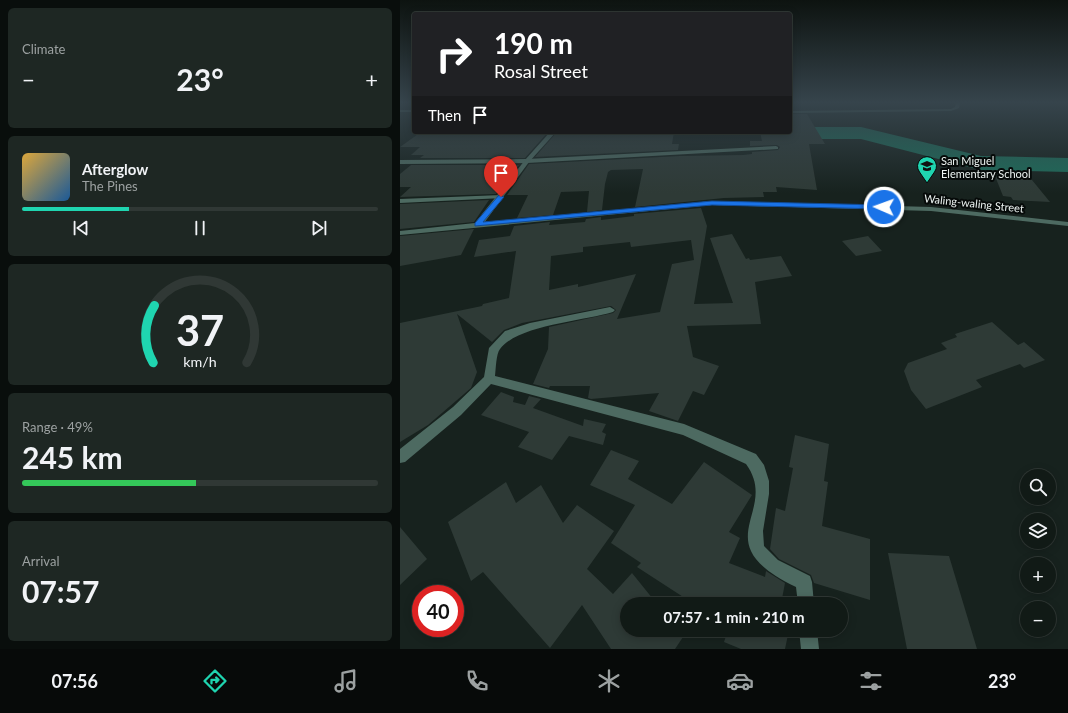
<!DOCTYPE html>
<meta charset="utf-8">
<style>
body{margin:0;font-family:Lato,sans-serif;background:#1e2723;color:#f1f3f6;height:100vh;display:flex;flex-direction:column;font-size:15px;white-space:nowrap}
*{box-sizing:border-box;margin:0}
p{font-size:13px;color:#9ca1a1}
.icon{flex:none;width:22px;height:22px;fill:none;stroke:currentColor;stroke-width:2;stroke-linecap:round;stroke-linejoin:round}
.map{position:relative;flex:1;overflow:hidden}
.side{display:flex;flex-direction:column;gap:8px;padding:8px;background:#090e0c;width:400px}
.side>*{flex:none}
.top-card{position:absolute;left:12px;top:12px;width:380px;height:122px;border-radius:4px;box-shadow:0 2px 10px #0003,0 0 0 1px #303835;background:#202124;color:#fff;overflow:hidden}
.controls{position:absolute;left:620px;top:469px;display:grid;gap:8px}
.controls a{display:grid;place-items:center;width:36px;height:36px;border-radius:50%;background:#111a16;box-shadow:0 2px 10px #0003,0 0 0 1px #303835;font-size:20px}
.speed{position:absolute;left:12px;top:585px;display:flex;gap:8px;font-size:20px;font-weight:700;text-align:center}
.speed>*{display:grid;place-content:center;width:52px;height:52px;border-radius:50%;background:#111a16;box-shadow:0 2px 10px #0003,0 0 0 1px #303835;line-height:1}
.speed .limit{border:6px solid #d22;background:#fff;color:#111}
.pin{position:absolute;display:grid;place-items:center;width:34px;height:34px;color:#fff;margin:-41px -17px;border-radius:50% 50% 50% 0;rotate:-45deg;box-shadow:0 0 4px #0007}
.pin .icon{rotate:45deg}
.me{position:absolute;width:44px;margin:-22px;rotate:272deg;stroke-linejoin:round;filter:drop-shadow(0 0 3px #0008)}
.turn{display:flex;align-items:center;gap:14px;height:84px;padding:0 16px;font-size:18px}
.turn .icon{width:52px;height:52px;stroke-width:2.5}
.turn b{display:block;font-size:28px;line-height:34px}
.then{display:flex;align-items:center;height:38px;padding:0 16px;background:#0003;gap:8px;font-size:15px}
.big{font-size:30px;font-weight:700;line-height:1.1}
.side .widget{flex:1;display:flex;flex-direction:column;justify-content:center;gap:6px;min-width:0;padding:0 14px;border-radius:6px;background:#1e2723}
.side .dial{align-items:center;gap:0}
.dial svg{height:104px;overflow:visible;fill:none;stroke:#303835;stroke-width:7;stroke-linecap:round;text-anchor:middle}
.dial text{fill:#f1f3f6;stroke:none}
.song{display:flex;align-items:center;gap:12px}
.cover{width:48px;height:48px;border-radius:6px;background:linear-gradient(135deg,hsl(40 70% 55%),hsl(210 70% 35%))}
.played{height:4px;border-radius:2px;background:linear-gradient(90deg,#1fd5b0 30%,#303835 30%)}
.keys{display:flex;justify-content:space-around;direction:ltr}
.heat{display:flex;justify-content:space-between;align-items:center;font-size:22px;direction:ltr}
.charge{height:6px;border-radius:3px;background:linear-gradient(90deg,#34c759 49%,#303835 0)}
.trip{position:absolute;left:220px;top:597px;width:228px;height:40px;border-radius:20px;background:#111a16;box-shadow:0 2px 10px #0003,0 0 0 1px #303835;font-weight:700;line-height:40px;text-align:center}
.tab-bar{display:flex;height:64px;justify-content:space-around;align-items:center;background:#070a09;color:#9ca1a1}
.tab-bar .icon{width:28px;height:28px}
.tab-bar .current{color:#1fd5b0}
.tab-bar b{font-size:18px;color:#f1f3f6}
main{display:flex;flex:1;min-height:0}
.map>svg:first-child{display:block}
.lines{fill:none;stroke-linecap:round;stroke-linejoin:round}
.river{fill:#1d6d5a;fill-rule:evenodd}
.building{fill:#2e3a36;fill-rule:evenodd}
.minor{fill:#4d6a61;fill-rule:evenodd}
.tertiary{fill:#4d6a61;fill-rule:evenodd}
.route{fill:#1a73e8;stroke:#114b97}
.labels{text-anchor:middle;dominant-baseline:central;stroke-width:4;stroke-linejoin:round;paint-order:stroke}
.far-poi-label{font-size:11px;fill:#edf4f2;stroke:#060a09;text-anchor:start}
.far-street-label{font-size:11px;fill:#edf4f2;stroke:#060a09}
</style>
<main>
<section class="side">
<div class="widget"><p>Climate</p>
<div class="heat"><a>−</a><b class="big">23°</b><a>+</a></div>
</div>
<div class="widget">
<div class="song"><i class="cover"></i><div><b>Afterglow</b><p>The Pines</p></div></div>
<div class="played"></div>
<div class="keys"><svg class="icon" aria-label="previous" viewBox="0 0 24 24"><path d="M18 5L8 12l10 7zM5 5v14"/></svg><svg class="icon" aria-label="pause" viewBox="0 0 24 24"><path d="M8 5v14M16 5v14"/></svg><svg class="icon" aria-label="next" viewBox="0 0 24 24"><path d="M6 5l10 7-10 7zM19 5v14"/></svg></div>
</div>
<div class="widget dial"><svg viewBox="0 0 100 80">
<path d="M14 69A42 42 0 1 1 86 69"/>
<path d="M14 69A42 42 0 0 1 15 25" stroke="#1fd5b0"/>
<text x="50" y="56" font-size="32" font-weight="700">37</text>
<text x="50" y="72" font-size="11">km/h</text>
</svg></div>
<div class="widget"><p>Range · 49%</p><b class="big">245 km</b><div class="charge"></div></div>
<div class="widget"><p>Arrival</p><b class="big">07:57</b></div>
</section>
<div class="map">
<svg width="668" height="649" viewBox="0 0 668 649">
<rect width="100%" height="100%" fill="#17221e"/>
<g class="lines">
<!-- river -->
<path class="river" d="M390 122 412 127H461L581 156 668 158V172L581 170 461 139H412L383 132H390Z"/>
</g>
<!-- building -->
<path class="building" d="M390 114H407L425 144H409L417 190 376 187 377 192H363L364 197 324 198 235 207 243 169 211 170 208 172 205 184 202 210 187 212 189 191 161 192 153 215 117 218 128 195H107L129 164 280 156 343 155 352 154V152L378 150 380 147 377 145 350 146V141H362L360 132H390Z
M21 132H148L125 158H20L24 155H11L20 147H0Z
M157 132H274L272 144H279L278 150 135 157Z
M11 165H119L96 194 0 197 11 187H0V174Z
M595 176 632 180 650 202 613 200 611 197 603 196Z
M89 200 74 222 0 229V204Z
M301 208 307 226 294 304 333 303 310 238 332 234 346 259 349 258 350 260 381 256 392 276 355 282 361 324 287 326 293 357 319 366 304 395 293 391 278 421 249 411 259 393 191 399 188 398 190 386H150L149 388 133 384 148 349 149 327 213 313 216 310 211 306 122 323 104 330 92 342 57 314 77 372 71 388 28 425 0 442V323L82 306 83 304 109 298 116 251 74 257 79 240 110 236 114 226 150 222 149 225 185 222 186 219 201 217V220L234 216V214ZM291 240 294 260 272 264 260 312 217 319 236 274 178 287V284L149 290 151 256 183 252V247L230 242 231 247Z
M74 229 61 255 0 266V236Z
M468 236 482 251 456 256 442 241Z
M592 322 618 345 624 342 645 360 624 368 620 364 576 380 582 387 526 409 511 390 504 371 508 363 547 349 541 343 557 337 555 334Z
M101 392 114 397 113 402 125 405 129 396 141 399 133 408 183 426 184 419 206 424 202 432 206 434 203 445 169 436 152 460 118 447 129 432 81 415Z
M395 435 429 444 424 481 428 482 422 526 470 539V600L414 583 411 575 379 559 370 549 376 508 385 511 393 468 389 467Z
M211 450 239 461 228 479 272 504 304 462 352 495 329 532 340 538 329 563 365 577 366 571 385 583 381 604H294L237 567 241 563 211 543 235 505 190 485Z
M106 482 116 503 141 485 163 523 177 505 214 531 187 569 213 594 232 573 257 604H227V630H277L283 637 275 649H211L182 605 150 648 83 572 71 581 48 522Z
M0 527 27 559 0 585Z
M488 553 549 556 577 649H507Z
M328 630H389L385 649H341L324 642Z"/>
<g class="lines">
<!-- minor -->
<path class="minor" d="M376 146 378 147V149L127 163 0 164V160L127 159Z
M101 195 104 197 103 198 0 203V199Z
M210 307 215 310 213 312C184 321 118 325 100 349 96 354 96 368 95 376L284 424 356 454 364 465 369 481V494L363 531 364 546 378 560 410 576 412 582 414 604H398L396 587C302 542 381 512 346 464L283 435 91 384 61 415 5 462 0 463V449L53 407 84 377 89 348 105 331 130 323Z
M399 630H417L419 649H401Z"/>
<!-- tertiary -->
<path class="tertiary" d="M556 103H560L559 108 551 111 390 113V111L551 109 555 107Z
M0 110H14V112H0Z
M150 132H156L129 162 84 223 312 201 531 207 668 222V226L531 211 312 205 0 235V231L75 223 125 160Z"/>
</g>
<!-- sky -->
<linearGradient id="sky" x2="0" y2="1"><stop stop-color="#0d1310"/><stop offset="0.53" stop-color="#36444c"/><stop offset="1" stop-color="#36444c" stop-opacity="0"/></linearGradient>
<rect width="668" height="193" fill="url(#sky)"/>
<!-- route -->
<path class="route" d="M99 195 104 197 83 222 312 201 484 205 487 207 484 209 312 205 75 226V223Z"/>
<!-- icons -->
<defs>
<symbol id="school-pin" viewBox="-11 -11 22 30"><path d="M0 17L-7.5 6A9.5 9.5 0 1 1 7.5 6Z" fill="#1fd5b0" stroke="#060a09"/><path d="M0-5L7-2L0 1L-7-2ZM-4 1L0 2.5L4 1V4Q0 6-4 4Z" fill="#111"/></symbol>
</defs>
<g fill-rule="evenodd">
<use href="#school-pin" x="516" y="155" width="22" height="30"/>
</g>
<g class="labels">
<!-- far-poi labels -->
<g class="far-poi-label">
<text x="541" y="160">San Miguel<tspan x="541" dy="13">Elementary School</tspan></text>
</g>
<!-- far-street labels -->
<g class="far-street-label">
<text transform="translate(574 203) rotate(6)">Waling-waling Street</text>
</g>
</g>
</svg>
<div class="controls">
<a><svg class="icon" aria-label="search" viewBox="0 0 24 24"><circle cx="10" cy="10" r="6"/><path d="M15 15l6 6"/></svg></a>
<a><svg class="icon" aria-label="layers" viewBox="0 0 24 24"><path d="M12 4l9 5-9 5-9-5zM3 14l9 5 9-5"/></svg></a>
<a>+</a>
<a>−</a>
</div>
<div class="speed"><div class="limit">40</div></div>
<div class="pin" style="left:101px;top:197px;background:#d93025"><svg class="icon" aria-label="arrive" viewBox="0 0 24 24"><path d="M6 21V4h12l-3 4 3 4H6"/></svg></div>
<svg class="me" style="left:484px;top:207px" viewBox="-20 -20 40 40"><circle r="17" fill="#1a73e8" stroke="#fff" stroke-width="3"/><path d="M0-11L8 9 0 5-8 9z" fill="#fff"/></svg>
<div class="trip">07:57 · 1 min · 210 m</div>
<div class="top-card">
<div class="turn"><svg class="icon" aria-label="right" viewBox="0 0 24 24"><path d="M7 20v-9h11M14 6l5 5-5 5"/></svg><div><b>190 m</b>Rosal Street</div></div>
<div class="then">Then<svg class="icon" aria-label="arrive" viewBox="0 0 24 24"><path d="M6 21V4h12l-3 4 3 4H6"/></svg></div>
</div>
</div>
</main>
<nav class="tab-bar">
<b>07:56</b>
<svg class="icon current" aria-label="directions" viewBox="0 0 24 24"><path d="M12 3l9 9-9 9-9-9zM9 14v-3h6M13 9l2 2-2 2"/></svg>
<svg class="icon" aria-label="music" viewBox="0 0 24 24"><path d="M9 18V5l10-2v13"/><circle cx="6" cy="18" r="3"/><circle cx="16" cy="16" r="3"/></svg>
<svg class="icon" aria-label="phone" viewBox="0 0 24 24"><path d="M5 4h4l2 5-3 2q2 4 5 5l2-3 5 2v4C11 20 4 13 5 4z"/></svg>
<svg class="icon" aria-label="climate" viewBox="0 0 24 24"><path d="M12 3v18M4 7l16 10M4 17L20 7"/></svg>
<svg class="icon" aria-label="car" viewBox="0 0 24 24"><path d="M5 17H2v-5l4-1 3-4h7l3 4 3 1v5h-3M9 17h6M6 11h13"/><circle cx="7" cy="17" r="2"/><circle cx="17" cy="17" r="2"/></svg>
<svg class="icon" aria-label="filters" viewBox="0 0 24 24"><path d="M4 7h16M4 17h16"/><circle cx="9" cy="7" r="2"/><circle cx="15" cy="17" r="2"/></svg>
<b>23°</b>
</nav>
